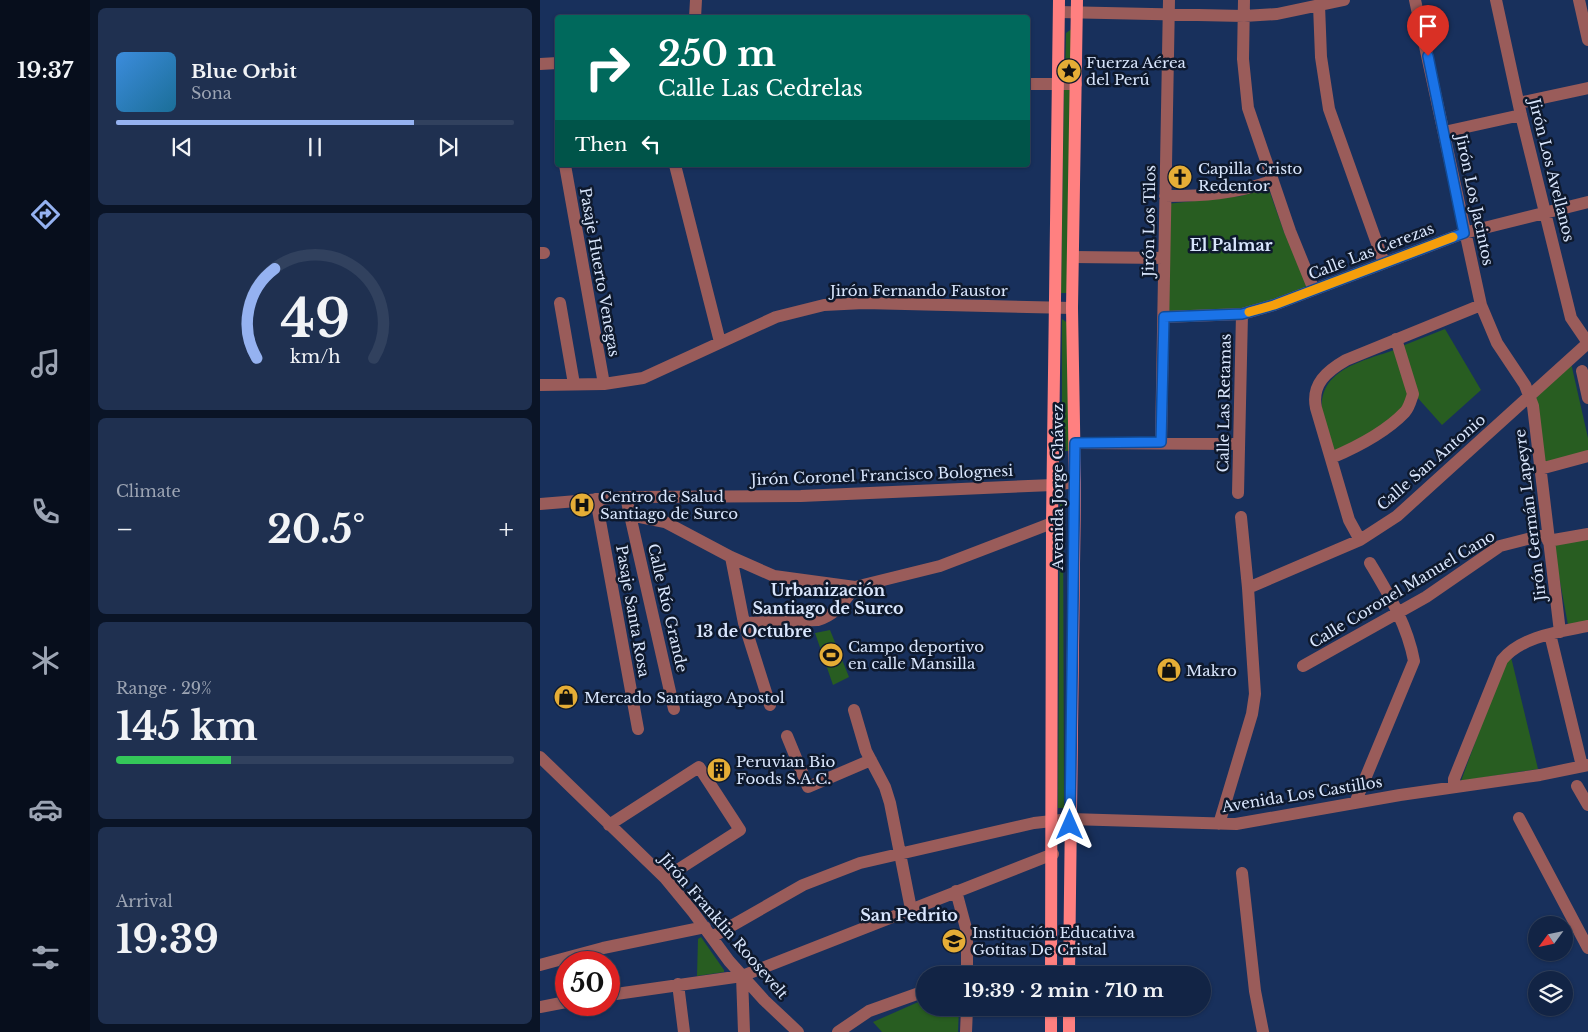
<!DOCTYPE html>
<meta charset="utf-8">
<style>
body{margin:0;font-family:"Libre Baskerville",serif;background:#1f3050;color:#f1f3f6;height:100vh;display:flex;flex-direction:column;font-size:19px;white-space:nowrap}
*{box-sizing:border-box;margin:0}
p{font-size:16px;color:#9ca4b3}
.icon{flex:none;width:28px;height:28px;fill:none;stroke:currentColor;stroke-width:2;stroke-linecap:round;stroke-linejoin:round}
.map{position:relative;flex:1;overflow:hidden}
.sheet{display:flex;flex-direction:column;gap:8px;padding:8px;background:#0a1426;width:450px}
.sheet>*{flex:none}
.top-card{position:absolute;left:15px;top:15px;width:475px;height:152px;border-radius:5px;box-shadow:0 1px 4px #0004,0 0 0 1px #31415e;background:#00695c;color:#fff;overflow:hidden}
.needle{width:32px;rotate:237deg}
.tools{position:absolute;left:988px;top:916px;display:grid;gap:10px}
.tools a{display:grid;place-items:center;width:45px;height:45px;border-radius:50%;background:#122445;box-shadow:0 1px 4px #0004,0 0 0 1px #31415e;font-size:25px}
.speed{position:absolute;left:15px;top:951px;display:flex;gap:10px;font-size:25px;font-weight:700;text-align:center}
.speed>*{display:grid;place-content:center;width:65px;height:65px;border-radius:50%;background:#122445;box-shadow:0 1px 4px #0004,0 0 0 1px #31415e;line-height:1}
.speed .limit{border:8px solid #d22;background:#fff;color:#111}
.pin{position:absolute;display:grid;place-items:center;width:42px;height:42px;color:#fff;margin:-51px -21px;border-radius:50% 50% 50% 0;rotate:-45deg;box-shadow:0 0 5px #0007}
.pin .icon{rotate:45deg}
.me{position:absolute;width:55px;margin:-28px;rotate:0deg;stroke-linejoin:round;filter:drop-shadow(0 0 4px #0008)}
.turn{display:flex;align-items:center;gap:18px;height:105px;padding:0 20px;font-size:22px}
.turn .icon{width:65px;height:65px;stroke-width:2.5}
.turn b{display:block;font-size:35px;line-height:42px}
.then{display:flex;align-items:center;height:48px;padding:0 20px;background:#0003;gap:10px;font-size:19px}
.big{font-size:38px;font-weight:800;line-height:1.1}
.sheet .tile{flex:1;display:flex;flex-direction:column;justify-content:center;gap:8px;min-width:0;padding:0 18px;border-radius:8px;background:#1f3050}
.sheet .dial{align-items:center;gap:0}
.dial svg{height:130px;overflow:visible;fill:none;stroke:#31415e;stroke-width:7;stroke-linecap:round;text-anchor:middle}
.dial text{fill:#f1f3f6;stroke:none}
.song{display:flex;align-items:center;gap:15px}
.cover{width:60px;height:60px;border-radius:8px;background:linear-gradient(135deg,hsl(210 70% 55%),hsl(200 70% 35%))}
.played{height:5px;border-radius:2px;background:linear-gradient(90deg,#95b2f1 75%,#31415e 75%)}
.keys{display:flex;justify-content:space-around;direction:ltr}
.heat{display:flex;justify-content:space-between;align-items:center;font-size:28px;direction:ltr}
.charge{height:8px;border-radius:4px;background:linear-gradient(90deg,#34c759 29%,#31415e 0)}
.trip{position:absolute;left:376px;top:966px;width:295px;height:50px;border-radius:25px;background:#122445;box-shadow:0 1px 4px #0004,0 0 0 1px #31415e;font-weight:800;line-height:50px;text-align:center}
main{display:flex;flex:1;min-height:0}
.dock{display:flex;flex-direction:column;width:90px;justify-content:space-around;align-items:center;background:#070e1c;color:#9ca4b3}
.dock .icon{width:35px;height:35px}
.dock .active{color:#95b2f1}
.dock b{font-size:22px;color:#f1f3f6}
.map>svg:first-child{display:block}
.green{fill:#285d21}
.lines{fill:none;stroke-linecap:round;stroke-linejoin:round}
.minor{stroke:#9a5c5a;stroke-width:12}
.major{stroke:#ff8080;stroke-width:12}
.route-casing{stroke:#114b97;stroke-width:12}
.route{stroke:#1a73e8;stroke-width:9}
.slow{stroke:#f59e0b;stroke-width:9}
.labels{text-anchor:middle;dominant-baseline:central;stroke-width:5;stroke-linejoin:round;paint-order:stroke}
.poi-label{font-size:15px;fill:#d9e6fd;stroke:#0e192d;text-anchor:start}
.street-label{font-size:15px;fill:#d9e6fd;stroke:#0e192d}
.neighbourhood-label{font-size:16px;font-weight:bold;fill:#d9e6fd;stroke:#0e192d}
</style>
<main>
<nav class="dock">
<b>19:37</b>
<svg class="icon active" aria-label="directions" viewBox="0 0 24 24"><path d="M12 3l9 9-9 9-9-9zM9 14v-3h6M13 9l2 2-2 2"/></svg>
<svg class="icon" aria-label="music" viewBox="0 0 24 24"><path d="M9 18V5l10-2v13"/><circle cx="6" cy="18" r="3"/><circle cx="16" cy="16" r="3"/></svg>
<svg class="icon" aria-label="phone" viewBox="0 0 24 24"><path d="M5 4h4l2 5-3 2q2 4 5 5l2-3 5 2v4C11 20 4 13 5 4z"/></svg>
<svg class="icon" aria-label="climate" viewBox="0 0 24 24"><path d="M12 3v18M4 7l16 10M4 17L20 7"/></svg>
<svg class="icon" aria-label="car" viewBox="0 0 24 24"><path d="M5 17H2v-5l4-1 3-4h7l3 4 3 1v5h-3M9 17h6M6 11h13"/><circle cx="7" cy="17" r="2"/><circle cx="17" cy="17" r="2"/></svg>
<svg class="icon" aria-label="filters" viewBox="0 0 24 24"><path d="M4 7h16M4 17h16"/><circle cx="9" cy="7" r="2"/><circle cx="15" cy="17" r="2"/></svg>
</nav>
<section class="sheet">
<div class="tile">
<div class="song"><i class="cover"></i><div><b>Blue Orbit</b><p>Sona</p></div></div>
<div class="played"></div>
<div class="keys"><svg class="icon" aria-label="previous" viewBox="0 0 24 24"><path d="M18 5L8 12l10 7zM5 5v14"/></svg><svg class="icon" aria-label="pause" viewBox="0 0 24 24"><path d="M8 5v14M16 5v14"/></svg><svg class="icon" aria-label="next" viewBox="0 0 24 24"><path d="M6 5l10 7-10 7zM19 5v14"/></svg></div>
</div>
<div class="tile dial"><svg viewBox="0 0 100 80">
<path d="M14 69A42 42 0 1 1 86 69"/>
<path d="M14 69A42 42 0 0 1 25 14" stroke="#95b2f1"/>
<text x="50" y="56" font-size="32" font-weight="700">49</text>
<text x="50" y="72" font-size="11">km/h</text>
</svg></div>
<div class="tile"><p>Climate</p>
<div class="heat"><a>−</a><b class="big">20.5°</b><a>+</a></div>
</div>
<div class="tile"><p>Range · 29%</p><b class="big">145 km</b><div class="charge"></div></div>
<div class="tile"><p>Arrival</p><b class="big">19:39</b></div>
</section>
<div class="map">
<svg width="1048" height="1032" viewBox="0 0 1048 1032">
<rect width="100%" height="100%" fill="#18305c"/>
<!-- green -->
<path class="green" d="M533 28 531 78H525L526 33Z
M524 90H530L527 293H521Z
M728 187 744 232 770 287 694 312H631L627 309 626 204 701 196Z
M522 319 529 324 530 451H522Z
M905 329 941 390 902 425 876 396 862 346Z
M854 350C859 362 868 378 869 390 871 417 812 442 793 452 789 439 783 424 782 411 778 369 824 361 854 350Z
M1031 363 1048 438V452L1002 467 994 400Z
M520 497 523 498 524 808H518Z
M1048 537V621L1028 625 1013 544Z
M290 630 309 677 293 685 275 633Z
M971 657 998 769 921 781 963 666Z
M161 937 184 970V972L157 976 158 939Z
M385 999V1008H419L418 1032H342L333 1022Z"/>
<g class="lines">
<!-- minor -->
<path class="minor" d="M704 0 703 59 708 108 750 231 774 290
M875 0 941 305 957 343 985 385 993 406 1020 632
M956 0 981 115 1031 318 1048 343
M1039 0 1048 40
M779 5 781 57 789 109 844 263
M519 12 704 16 737 14 804 0
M155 18 156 0
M0 64 18 63
M488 84H536
M979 103 1048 88
M904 132 981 115
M25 165 64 384
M135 165 180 342
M625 196C664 196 694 194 732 181
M0 253H4
M533 257 624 258
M20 303 34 384
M624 317 702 314 734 305 924 233 1048 202
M1042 371 1048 398
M0 385 64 384 103 378 236 317 284 305 324 303 532 308
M621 442 629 0
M535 443 699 444
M791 458C817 447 845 433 865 412 869 408 871 400 873 394L856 339
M1000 469 1048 456
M698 493 702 314
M86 497 90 515 125 522 191 557 234 576 315 587 400 566 512 523
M56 499 98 729
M0 504 86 497 261 496 513 485 535 482
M90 515 134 709
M820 540 809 520 776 408C771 384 787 371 806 360L941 305
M1008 541 1048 534
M191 557 204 623 230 705
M708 588 820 540 857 516 1048 343
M204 623 278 620C296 615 304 601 315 587
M1010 634 1042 766
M763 666 886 597 960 546 1007 534
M314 710 326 751 345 787 350 803 371 909
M247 736 268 787 331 760
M0 757 125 878 153 912 189 961 224 1000 258 1032
M1037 786 1048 805
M914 787V779L962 660C982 636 1018 632 1048 626
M815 803 874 661C867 624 849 595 830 563
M979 818 1048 948
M679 824 712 714 715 694 708 588 701 517
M69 825 159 767 200 830 125 878
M702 873 715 991 723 1032
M416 891 427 932V975
M172 937 263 885 320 863 494 823 530 819 696 824 860 795 1000 775 1048 765
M0 965 63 948 165 927
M202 976 204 1032
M138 984 144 1032
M69 995 202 976 513 854
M0 1007 26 1002
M298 1032 329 1011 385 991
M426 1032 427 1008"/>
<!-- major -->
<path class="major" d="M511 975 512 523 519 0
M529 975 535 482 532 308 537 0
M511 1032V1008
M529 1032V1008"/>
</g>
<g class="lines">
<defs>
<path id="route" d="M530 825 535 443 621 442 624 317 702 314 734 305 924 233 888 56"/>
</defs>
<!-- route casing -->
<use href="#route" class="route-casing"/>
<!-- route -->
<use href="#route" class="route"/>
<!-- slow -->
<path class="slow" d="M709 312 734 305 913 237"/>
</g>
<!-- icons -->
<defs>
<symbol id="sight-disc" viewBox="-11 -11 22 22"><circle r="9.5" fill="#e5ad36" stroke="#0e192d"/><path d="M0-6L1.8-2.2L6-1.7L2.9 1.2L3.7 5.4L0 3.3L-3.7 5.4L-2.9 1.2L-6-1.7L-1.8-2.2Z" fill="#111"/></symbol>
<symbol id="church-disc" viewBox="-11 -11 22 22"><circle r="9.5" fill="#e5ad36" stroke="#0e192d"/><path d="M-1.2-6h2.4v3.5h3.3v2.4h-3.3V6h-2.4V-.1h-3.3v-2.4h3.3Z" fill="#111"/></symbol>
<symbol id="hospital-disc" viewBox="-11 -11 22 22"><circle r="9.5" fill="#e5ad36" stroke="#0e192d"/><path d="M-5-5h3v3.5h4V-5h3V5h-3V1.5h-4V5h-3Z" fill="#111"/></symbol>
<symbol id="stadium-disc" viewBox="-11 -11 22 22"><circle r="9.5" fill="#e5ad36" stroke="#0e192d"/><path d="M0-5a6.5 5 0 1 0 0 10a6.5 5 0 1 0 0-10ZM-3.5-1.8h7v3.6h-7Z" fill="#111"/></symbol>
<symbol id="shop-disc" viewBox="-11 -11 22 22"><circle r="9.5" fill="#e5ad36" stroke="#0e192d"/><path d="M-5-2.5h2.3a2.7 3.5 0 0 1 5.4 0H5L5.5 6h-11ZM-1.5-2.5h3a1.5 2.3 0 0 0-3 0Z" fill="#111"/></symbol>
<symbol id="building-disc" viewBox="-11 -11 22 22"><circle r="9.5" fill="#e5ad36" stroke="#0e192d"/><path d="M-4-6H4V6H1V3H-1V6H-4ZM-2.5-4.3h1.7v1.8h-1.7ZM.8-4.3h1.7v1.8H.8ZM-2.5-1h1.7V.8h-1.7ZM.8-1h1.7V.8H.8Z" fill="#111"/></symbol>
<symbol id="school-disc" viewBox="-11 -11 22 22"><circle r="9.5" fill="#e5ad36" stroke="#0e192d"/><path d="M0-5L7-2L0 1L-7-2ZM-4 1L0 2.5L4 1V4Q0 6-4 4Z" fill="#111"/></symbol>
</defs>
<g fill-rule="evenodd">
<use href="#sight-disc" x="515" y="57" width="28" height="28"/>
<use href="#church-disc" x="626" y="163" width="28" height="28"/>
<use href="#hospital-disc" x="28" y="491" width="28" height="28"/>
<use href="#stadium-disc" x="277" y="641" width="28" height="28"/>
<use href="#shop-disc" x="615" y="656" width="28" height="28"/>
<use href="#shop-disc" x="12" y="683" width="28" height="28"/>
<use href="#building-disc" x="165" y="756" width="28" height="28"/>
<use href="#school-disc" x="400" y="927" width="28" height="28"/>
</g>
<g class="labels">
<!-- poi labels -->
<g class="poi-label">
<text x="546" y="62">Fuerza Aérea<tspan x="546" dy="17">del Perú</tspan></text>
<text x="658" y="168">Capilla Cristo<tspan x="658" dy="17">Redentor</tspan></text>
<text x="60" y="496">Centro de Salud<tspan x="60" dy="17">Santiago de Surco</tspan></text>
<text x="308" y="646">Campo deportivo<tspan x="308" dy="17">en calle Mansilla</tspan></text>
<text x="646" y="670">Makro</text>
<text x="44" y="697">Mercado Santiago Apostol</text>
<text x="196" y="761">Peruvian Bio<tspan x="196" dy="17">Foods S.A.C.</tspan></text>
<text x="432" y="932">Institución Educativa<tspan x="432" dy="17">Gotitas De Cristal</tspan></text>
</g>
<!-- street labels -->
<g class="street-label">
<text transform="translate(1012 170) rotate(76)">Jirón Los Avellanos</text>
<text transform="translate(935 200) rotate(78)">Jirón Los Jacintos</text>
<text transform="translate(609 221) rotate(-89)">Jirón Los Tilos</text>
<text transform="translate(831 251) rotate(-21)">Calle Las Cerezas</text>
<text transform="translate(60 272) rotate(80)">Pasaje Huerto Venegas</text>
<text x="379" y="290">Jirón Fernando Faustor</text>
<text transform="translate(684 403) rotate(-89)">Calle Las Retamas</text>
<text transform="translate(891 462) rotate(-41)">Calle San Antonio</text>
<text transform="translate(342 475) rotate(-2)">Jirón Coronel Francisco Bolognesi</text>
<text transform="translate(517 487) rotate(-90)">Avenida Jorge Chávez</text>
<text transform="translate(990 515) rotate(-97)">Jirón Germán Lapeyre</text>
<text transform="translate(862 589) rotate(-31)">Calle Coronel Manuel Cano</text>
<text transform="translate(128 608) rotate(77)">Calle Río Grande</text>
<text transform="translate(93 611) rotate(80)">Pasaje Santa Rosa</text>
<text transform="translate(762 794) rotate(-9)">Avenida Los Castillos</text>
<text transform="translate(184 926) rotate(49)">Jirón Franklin Roosevelt</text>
</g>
<!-- neighbourhood labels -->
<g class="neighbourhood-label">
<text x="691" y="245">El Palmar</text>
<text x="288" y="590">Urbanización<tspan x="288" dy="18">Santiago de Surco</tspan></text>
<text x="214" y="631">13 de Octubre</text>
<text x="369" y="915">San Pedrito</text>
</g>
</g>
</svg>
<div class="tools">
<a><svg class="needle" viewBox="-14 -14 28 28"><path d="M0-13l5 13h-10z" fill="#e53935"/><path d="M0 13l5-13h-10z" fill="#9ca4b3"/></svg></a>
<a><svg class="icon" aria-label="layers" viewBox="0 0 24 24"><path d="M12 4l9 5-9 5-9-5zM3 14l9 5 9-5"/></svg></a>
</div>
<div class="speed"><div class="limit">50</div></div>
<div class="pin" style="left:888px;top:56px;background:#d93025"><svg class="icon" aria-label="arrive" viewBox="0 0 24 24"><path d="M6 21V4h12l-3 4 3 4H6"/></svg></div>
<svg class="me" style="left:530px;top:825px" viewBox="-20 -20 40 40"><path d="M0-17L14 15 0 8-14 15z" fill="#1a73e8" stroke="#fff" stroke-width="4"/></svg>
<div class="trip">19:39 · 2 min · 710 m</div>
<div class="top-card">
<div class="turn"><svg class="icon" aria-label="right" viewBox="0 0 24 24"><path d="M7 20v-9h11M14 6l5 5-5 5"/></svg><div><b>250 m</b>Calle Las Cedrelas</div></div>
<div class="then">Then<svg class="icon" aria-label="left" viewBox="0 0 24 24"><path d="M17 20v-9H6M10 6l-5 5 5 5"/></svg></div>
</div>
</div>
</main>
